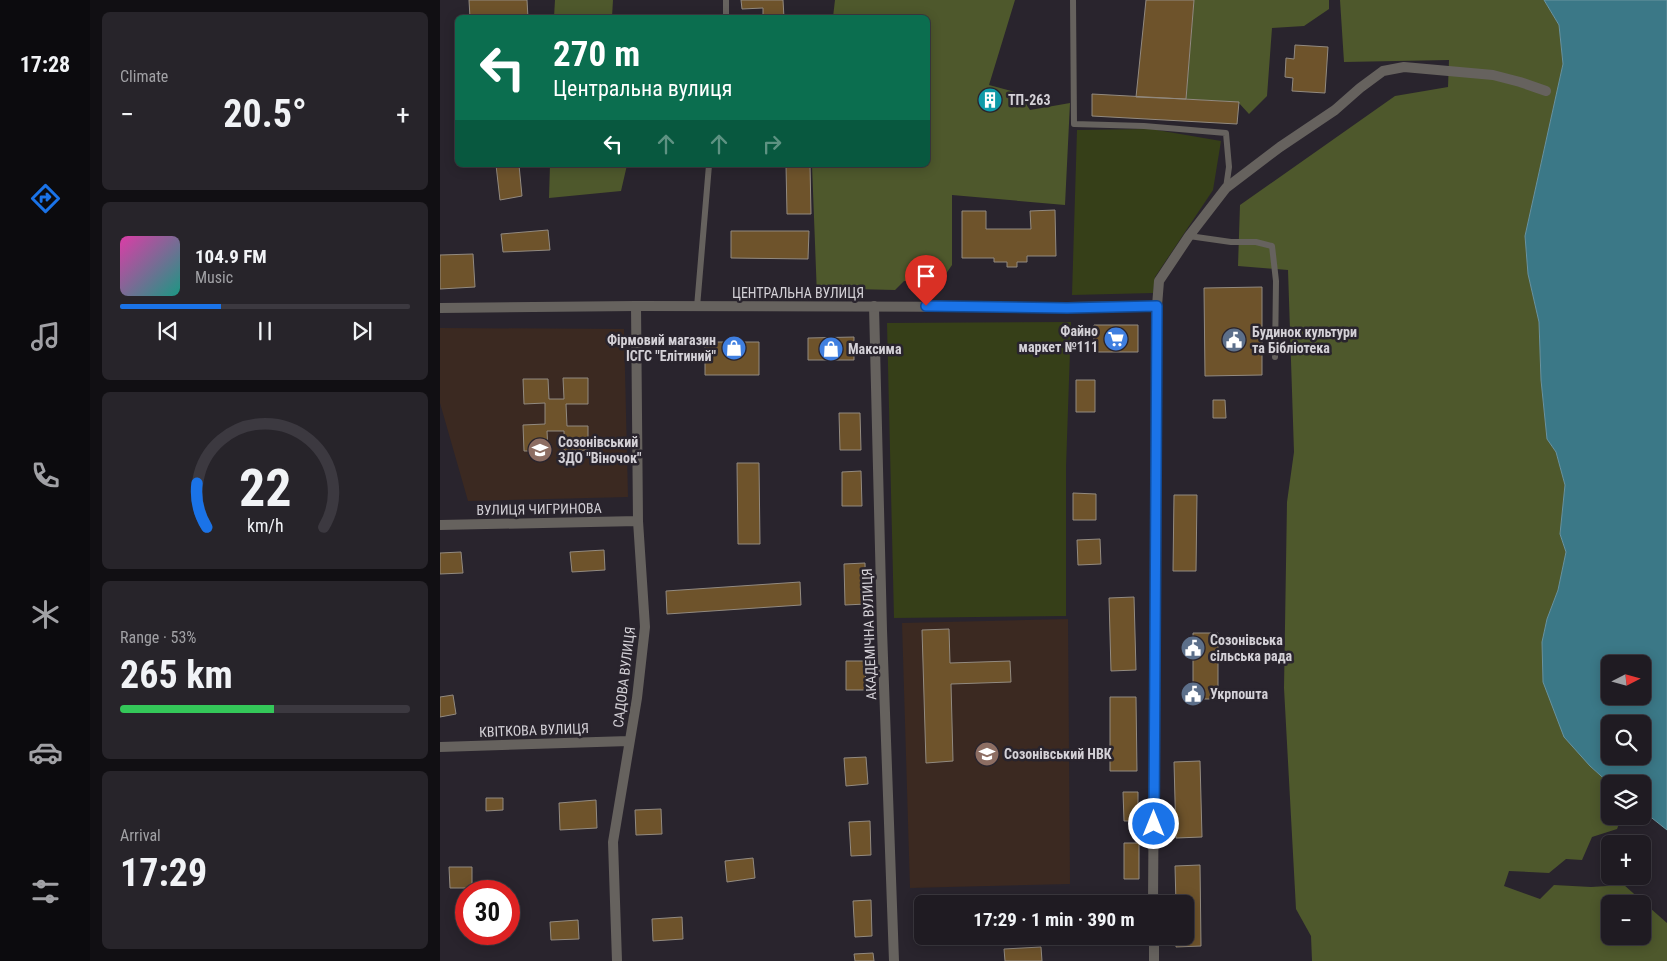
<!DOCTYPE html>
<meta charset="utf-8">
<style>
body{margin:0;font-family:"Roboto Condensed",sans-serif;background:#27242a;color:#f1f3f6;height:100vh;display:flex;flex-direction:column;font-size:19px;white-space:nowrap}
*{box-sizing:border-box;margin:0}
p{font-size:16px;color:#a1a1a5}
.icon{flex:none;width:28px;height:28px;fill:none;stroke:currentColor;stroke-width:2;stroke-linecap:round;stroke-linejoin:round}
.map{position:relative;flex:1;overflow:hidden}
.sheet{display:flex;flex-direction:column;gap:12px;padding:12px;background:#110f13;width:350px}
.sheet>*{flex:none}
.guide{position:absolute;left:15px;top:15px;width:475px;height:152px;border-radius:8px;box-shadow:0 2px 12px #0003,0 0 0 1px #3c3940;background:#0b6e4f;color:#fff;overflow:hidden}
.needle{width:32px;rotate:84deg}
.buttons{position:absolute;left:1161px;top:655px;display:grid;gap:10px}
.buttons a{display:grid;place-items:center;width:50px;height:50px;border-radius:8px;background:#1f1b22;box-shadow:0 2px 12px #0003,0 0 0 1px #3c3940;font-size:25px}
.speed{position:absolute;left:15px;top:880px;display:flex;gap:10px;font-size:25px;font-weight:700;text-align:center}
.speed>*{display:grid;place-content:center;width:65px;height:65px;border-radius:50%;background:#1f1b22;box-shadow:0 2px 12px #0003,0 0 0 1px #3c3940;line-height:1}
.speed .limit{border:8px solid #d22;background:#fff;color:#111}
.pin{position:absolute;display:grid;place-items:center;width:42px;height:42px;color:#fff;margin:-51px -21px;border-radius:50% 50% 50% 0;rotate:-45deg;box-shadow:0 0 5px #0007}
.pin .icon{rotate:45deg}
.me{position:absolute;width:55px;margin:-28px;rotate:0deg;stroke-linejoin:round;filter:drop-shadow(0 0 4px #0008)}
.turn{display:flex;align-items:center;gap:18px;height:105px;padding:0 15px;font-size:22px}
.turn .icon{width:65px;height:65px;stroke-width:2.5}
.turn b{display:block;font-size:35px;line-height:42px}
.lanes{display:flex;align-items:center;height:48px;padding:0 15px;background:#0003;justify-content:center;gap:25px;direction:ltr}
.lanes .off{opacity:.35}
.big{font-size:38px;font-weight:700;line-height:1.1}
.sheet .tile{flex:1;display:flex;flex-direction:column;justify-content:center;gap:8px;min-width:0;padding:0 18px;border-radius:8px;background:#27242a}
.sheet .dial{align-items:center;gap:0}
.dial svg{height:130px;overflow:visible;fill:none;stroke:#3c3940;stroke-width:7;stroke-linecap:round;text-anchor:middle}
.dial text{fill:#f1f3f6;stroke:none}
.song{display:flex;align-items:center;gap:15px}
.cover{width:60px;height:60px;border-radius:8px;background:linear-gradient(135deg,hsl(320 70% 55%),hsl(170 70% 35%))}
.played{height:5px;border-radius:2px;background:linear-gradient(90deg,#1a73e8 35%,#3c3940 35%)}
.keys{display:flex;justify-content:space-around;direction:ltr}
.heat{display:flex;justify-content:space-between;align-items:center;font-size:28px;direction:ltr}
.charge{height:8px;border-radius:4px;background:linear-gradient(90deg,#34c759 53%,#3c3940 0)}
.trip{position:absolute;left:474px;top:895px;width:280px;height:50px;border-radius:8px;background:#1f1b22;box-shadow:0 2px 12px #0003,0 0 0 1px #3c3940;font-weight:700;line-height:50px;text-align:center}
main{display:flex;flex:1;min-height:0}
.tab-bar{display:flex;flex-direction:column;width:90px;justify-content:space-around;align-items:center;background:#0c0b0e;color:#a1a1a5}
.tab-bar .icon{width:35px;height:35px}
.tab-bar .current{color:#1a73e8}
.tab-bar b{font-size:22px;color:#f1f3f6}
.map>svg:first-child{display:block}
.education{fill:#3b2921}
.green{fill:#363f18}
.forest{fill:#4e582c;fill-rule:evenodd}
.water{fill:#3b7887;stroke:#69939f;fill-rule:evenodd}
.building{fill:#6e532b;stroke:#928a80}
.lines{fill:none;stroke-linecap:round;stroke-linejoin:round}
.service{stroke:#66625e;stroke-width:6}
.minor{stroke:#66625e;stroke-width:10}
.tertiary{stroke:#66625e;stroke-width:10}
.route-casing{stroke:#114b97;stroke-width:12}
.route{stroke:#1a73e8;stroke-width:9}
.labels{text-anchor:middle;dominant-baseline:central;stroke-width:5;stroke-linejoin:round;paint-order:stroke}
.poi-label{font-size:14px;font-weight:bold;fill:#d4d1d7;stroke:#29242d;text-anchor:start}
.street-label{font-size:14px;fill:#d4d1d7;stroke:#29242d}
</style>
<main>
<nav class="tab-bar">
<b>17:28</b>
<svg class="icon current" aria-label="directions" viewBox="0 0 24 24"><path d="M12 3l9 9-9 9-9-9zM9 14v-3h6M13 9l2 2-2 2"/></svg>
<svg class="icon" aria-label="music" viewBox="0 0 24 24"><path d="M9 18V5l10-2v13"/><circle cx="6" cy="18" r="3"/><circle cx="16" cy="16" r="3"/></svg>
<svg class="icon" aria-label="phone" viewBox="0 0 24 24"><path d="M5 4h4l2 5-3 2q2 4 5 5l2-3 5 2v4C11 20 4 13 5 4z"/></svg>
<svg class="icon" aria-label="climate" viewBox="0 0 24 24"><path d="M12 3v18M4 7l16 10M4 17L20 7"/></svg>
<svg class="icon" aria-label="car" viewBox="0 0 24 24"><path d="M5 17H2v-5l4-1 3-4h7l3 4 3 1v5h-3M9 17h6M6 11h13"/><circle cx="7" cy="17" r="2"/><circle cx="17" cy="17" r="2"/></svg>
<svg class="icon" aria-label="filters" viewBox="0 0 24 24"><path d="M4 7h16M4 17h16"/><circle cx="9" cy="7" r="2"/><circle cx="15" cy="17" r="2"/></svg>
</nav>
<section class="sheet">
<div class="tile"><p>Climate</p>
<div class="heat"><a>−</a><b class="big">20.5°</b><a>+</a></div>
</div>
<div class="tile">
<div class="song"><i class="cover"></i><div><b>104.9 FM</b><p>Music</p></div></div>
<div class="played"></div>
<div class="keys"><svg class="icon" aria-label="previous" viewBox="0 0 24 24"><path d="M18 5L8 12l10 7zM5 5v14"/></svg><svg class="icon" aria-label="pause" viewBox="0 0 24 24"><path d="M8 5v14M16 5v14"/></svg><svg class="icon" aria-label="next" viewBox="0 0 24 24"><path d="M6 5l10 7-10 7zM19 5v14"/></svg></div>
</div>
<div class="tile dial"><svg viewBox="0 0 100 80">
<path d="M14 69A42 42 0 1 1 86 69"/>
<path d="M14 69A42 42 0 0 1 8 42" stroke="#1a73e8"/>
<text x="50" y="56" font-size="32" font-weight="700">22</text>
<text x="50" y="72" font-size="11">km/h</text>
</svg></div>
<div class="tile"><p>Range · 53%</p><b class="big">265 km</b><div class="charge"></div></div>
<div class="tile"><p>Arrival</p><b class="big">17:29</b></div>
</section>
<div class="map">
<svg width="1227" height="961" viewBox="0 0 1227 961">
<rect width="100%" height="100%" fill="#29242d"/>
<!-- education -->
<path class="education" d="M0 328 184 329 188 497 28 501 0 403Z
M628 619 630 884 470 888 462 623Z"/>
<!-- green -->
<path class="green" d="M711 129 781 141 773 190 715 277 713 293 632 295 637 130Z
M631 322 626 467V616L454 618 447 323Z"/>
<!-- forest -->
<path class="forest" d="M115 0H173L172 17H114Z
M395 0H575L549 85 579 93 590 110 630 103 625 205 512 195V265L501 281H464L455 290 413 289 402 297 377 296 372 165H488V18L393 17Z
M754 0H889V9L864 26 832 28 827 96 809 114 798 102 746 99Z
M900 0H1104L1119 25 1123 64 1085 236 1088 274 1099 322 1101 380 1107 439 1116 452 1125 485 1120 534 1126 552 1118 590 1107 619 1102 642 1103 682 1150 766 1170 784V816H1182L1177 829 1152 837 1142 860 1126 859 1109 873 1069 871 1064 886 1100 899 1114 885 1151 887 1184 885 1227 923V961H872L871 936 856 909 844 688 847 502 854 452 848 270 798 266 800 205 955 96 1008 87 1009 60 904 62ZM1170 904H1202V936H1170Z
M110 165H187L181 191 109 198Z"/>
<!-- water -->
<path class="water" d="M1104 0H1227V830L1203 811 1202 784H1170L1150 766 1124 737 1103 682 1102 642 1107 619 1118 590 1126 552 1120 534 1125 485 1116 452 1107 439 1101 380 1099 322 1088 274 1085 236 1123 64 1119 25ZM1170 664H1202V696H1170ZM1170 724H1202V756H1170Z"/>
<!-- building -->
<path class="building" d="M29 0H87L88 18H30Z
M301 0H343L344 18H323V8L302 9Z
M706 0H754L746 99 696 97Z
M855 45 888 47 885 93 852 91 853 78 845 77 846 58 854 59Z
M652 94 799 102 797 124 652 116Z
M56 165H79L82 196 60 200Z
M346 165H370L371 214H347Z
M615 210 616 256H587V262H577V267H567V262H554V258H522V211H546V229H591L590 211Z
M108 230 110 250 63 252 61 234Z
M291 231H369L368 259 291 258Z
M33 254 35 287 0 289V255Z
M822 287V375L765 376 764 288Z
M654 325H698V352H654Z
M414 337V360H368V338Z
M265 342H319V375H265Z
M123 378H148V404H126L127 426H148V450L124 451V431H107L108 451H84L83 425 105 424V403L84 404 83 379H108L109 399H124Z
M636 380H655V412H636Z
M773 400H785L786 418H773Z
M399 413H420L421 450H400Z
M297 463H319L320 544H298Z
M421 471 422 506H402V472Z
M633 493 656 494V520H633Z
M734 495H757L756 571H733Z
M660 539 661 564 638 565 637 540Z
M164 550 165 570 132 572 130 552Z
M21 552 23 573 0 574V553Z
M425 563 426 604 405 605 404 564Z
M360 582 361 605 227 614 226 591Z
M694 597 696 670 671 671 669 598Z
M509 629 510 663 570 661 571 682 511 684 513 761 486 763 482 630Z
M753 633H778V699H753Z
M406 661H425L426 690H406Z
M13 695 16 714 0 717V697Z
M670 697H696L697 771H670Z
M426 757 428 784 406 786 404 758Z
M760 761 762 837 736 838 734 762Z
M683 792H698V821H684Z
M46 798H63V810L46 811Z
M156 800 157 828 120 830 119 803Z
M221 809 222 834 196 835 195 810Z
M430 821 431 855 411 856 409 822Z
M684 843H699V879H684Z
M313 858 315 878 287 882 285 861Z
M760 865 761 946 736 947V936H745V904H736L735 866Z
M9 867H32V888H10Z
M611 898V904H482V922L478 923V902Z
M431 900 432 936 415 937 413 901Z
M242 917 243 939 213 941 212 919Z
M138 920 139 939 111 940 110 922Z
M684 936H698V941H684Z
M601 947 602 961H565L564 949Z
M433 953 434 961H415L414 954Z"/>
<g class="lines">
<!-- service -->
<path class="service" d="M633 0 634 124 704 126 786 133 789 167 786 188
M286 18V0
M749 236 791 242H816L832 246 836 281 835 357
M257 307 269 165"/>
<!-- minor -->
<path class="minor" d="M434 306 442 630 454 961
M0 525 198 521
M0 747 189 741
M713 904 717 306 719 281 749 236 786 188 840 147 895 110 920 88 943 71 964 67 1053 75 1080 82 1106 91
M714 936V961
M177 961 173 842 197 698 205 627 198 521 196 306"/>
<!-- tertiary -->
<path class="tertiary" d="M0 308 196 306 627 307 717 306"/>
</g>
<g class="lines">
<defs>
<path id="route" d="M486 306 627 308 717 306 714 824"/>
</defs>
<!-- route casing -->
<use href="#route" class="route-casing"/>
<!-- route -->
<use href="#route" class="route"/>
</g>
<!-- icons -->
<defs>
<symbol id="building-disc" viewBox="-11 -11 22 22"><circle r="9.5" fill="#0f9aa8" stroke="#29242d"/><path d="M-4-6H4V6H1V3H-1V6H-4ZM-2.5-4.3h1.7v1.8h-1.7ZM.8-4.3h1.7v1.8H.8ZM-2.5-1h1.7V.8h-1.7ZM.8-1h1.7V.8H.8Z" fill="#fff"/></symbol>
<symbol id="supermarket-disc" viewBox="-11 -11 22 22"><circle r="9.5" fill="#3f7fe0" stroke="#29242d"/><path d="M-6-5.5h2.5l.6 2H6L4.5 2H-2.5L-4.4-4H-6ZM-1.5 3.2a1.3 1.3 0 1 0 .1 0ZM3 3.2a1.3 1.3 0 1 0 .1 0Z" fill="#fff"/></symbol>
<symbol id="civic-disc" viewBox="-11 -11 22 22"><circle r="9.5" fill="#5c6f8a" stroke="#29242d"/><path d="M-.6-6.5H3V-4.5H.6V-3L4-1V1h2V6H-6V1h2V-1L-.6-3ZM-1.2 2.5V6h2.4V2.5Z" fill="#fff"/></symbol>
<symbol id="shop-disc" viewBox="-11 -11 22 22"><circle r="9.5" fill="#3f7fe0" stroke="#29242d"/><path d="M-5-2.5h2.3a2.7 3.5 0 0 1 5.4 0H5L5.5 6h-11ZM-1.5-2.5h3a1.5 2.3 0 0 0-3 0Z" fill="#fff"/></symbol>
<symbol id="school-disc" viewBox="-11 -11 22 22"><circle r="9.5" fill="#8d6e63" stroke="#29242d"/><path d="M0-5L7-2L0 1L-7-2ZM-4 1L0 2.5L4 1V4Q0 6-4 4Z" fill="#fff"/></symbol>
</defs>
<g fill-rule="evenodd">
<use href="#building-disc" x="536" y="86" width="28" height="28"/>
<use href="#supermarket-disc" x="662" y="325" width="28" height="28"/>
<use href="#civic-disc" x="780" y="326" width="28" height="28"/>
<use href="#shop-disc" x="280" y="334" width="28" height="28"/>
<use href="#shop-disc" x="377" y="335" width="28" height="28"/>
<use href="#school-disc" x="86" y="436" width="28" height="28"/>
<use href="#civic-disc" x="739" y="634" width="28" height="28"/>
<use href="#civic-disc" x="739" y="680" width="28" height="28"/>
<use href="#school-disc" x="533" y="740" width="28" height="28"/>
</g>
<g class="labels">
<!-- poi labels -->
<g class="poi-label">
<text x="568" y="100">ТП-263</text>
<text x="658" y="331" text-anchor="end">Файно<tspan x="658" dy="16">маркет №111</tspan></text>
<text x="812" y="332">Будинок культури<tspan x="812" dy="16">та Бібліотека</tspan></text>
<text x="276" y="340" text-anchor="end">Фірмовий магазин<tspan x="276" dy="16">ІСГС "Елітиний"</tspan></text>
<text x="408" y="349">Максима</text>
<text x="118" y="442">Созонівський<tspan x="118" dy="16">ЗДО "Віночок"</tspan></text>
<text x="770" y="640">Созонівська<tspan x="770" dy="16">сільська рада</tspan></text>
<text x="770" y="694">Укрпошта</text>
<text x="564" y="754">Созонівський НВК</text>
</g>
<!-- street labels -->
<g class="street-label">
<text x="358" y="293">ЦЕНТРАЛЬНА ВУЛИЦЯ</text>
<text transform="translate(99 509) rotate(-1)">ВУЛИЦЯ ЧИГРИНОВА</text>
<text transform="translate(429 634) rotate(-92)">АКАДЕМІЧНА ВУЛИЦЯ</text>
<text transform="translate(184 677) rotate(-83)">САДОВА ВУЛИЦЯ</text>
<text transform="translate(94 730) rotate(-2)">КВІТКОВА ВУЛИЦЯ</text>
</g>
</g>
</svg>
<div class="buttons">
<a><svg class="needle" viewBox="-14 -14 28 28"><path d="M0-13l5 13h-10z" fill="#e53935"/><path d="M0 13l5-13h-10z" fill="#a1a1a5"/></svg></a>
<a><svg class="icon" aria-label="search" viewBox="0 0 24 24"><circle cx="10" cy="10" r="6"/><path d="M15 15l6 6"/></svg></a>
<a><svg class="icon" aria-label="layers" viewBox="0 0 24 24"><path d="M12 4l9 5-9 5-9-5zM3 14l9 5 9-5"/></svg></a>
<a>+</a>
<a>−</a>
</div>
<div class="speed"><div class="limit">30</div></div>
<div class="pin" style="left:486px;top:306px;background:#d93025"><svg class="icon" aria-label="arrive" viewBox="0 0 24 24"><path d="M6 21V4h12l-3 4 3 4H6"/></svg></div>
<svg class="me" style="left:714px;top:824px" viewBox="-20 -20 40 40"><circle r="17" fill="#1a73e8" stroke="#fff" stroke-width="3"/><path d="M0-11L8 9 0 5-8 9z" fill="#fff"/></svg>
<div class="trip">17:29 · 1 min · 390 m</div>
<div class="guide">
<div class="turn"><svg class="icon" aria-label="left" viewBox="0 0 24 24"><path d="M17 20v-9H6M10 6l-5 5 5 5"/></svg><div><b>270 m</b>Центральна вулиця</div></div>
<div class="lanes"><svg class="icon" aria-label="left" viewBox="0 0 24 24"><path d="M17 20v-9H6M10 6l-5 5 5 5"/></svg><svg class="icon off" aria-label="ahead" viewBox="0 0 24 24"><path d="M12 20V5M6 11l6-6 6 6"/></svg><svg class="icon off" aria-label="ahead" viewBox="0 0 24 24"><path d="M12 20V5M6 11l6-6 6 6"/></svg><svg class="icon off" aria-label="right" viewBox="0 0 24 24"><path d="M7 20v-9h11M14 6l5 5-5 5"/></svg></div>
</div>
</div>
</main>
